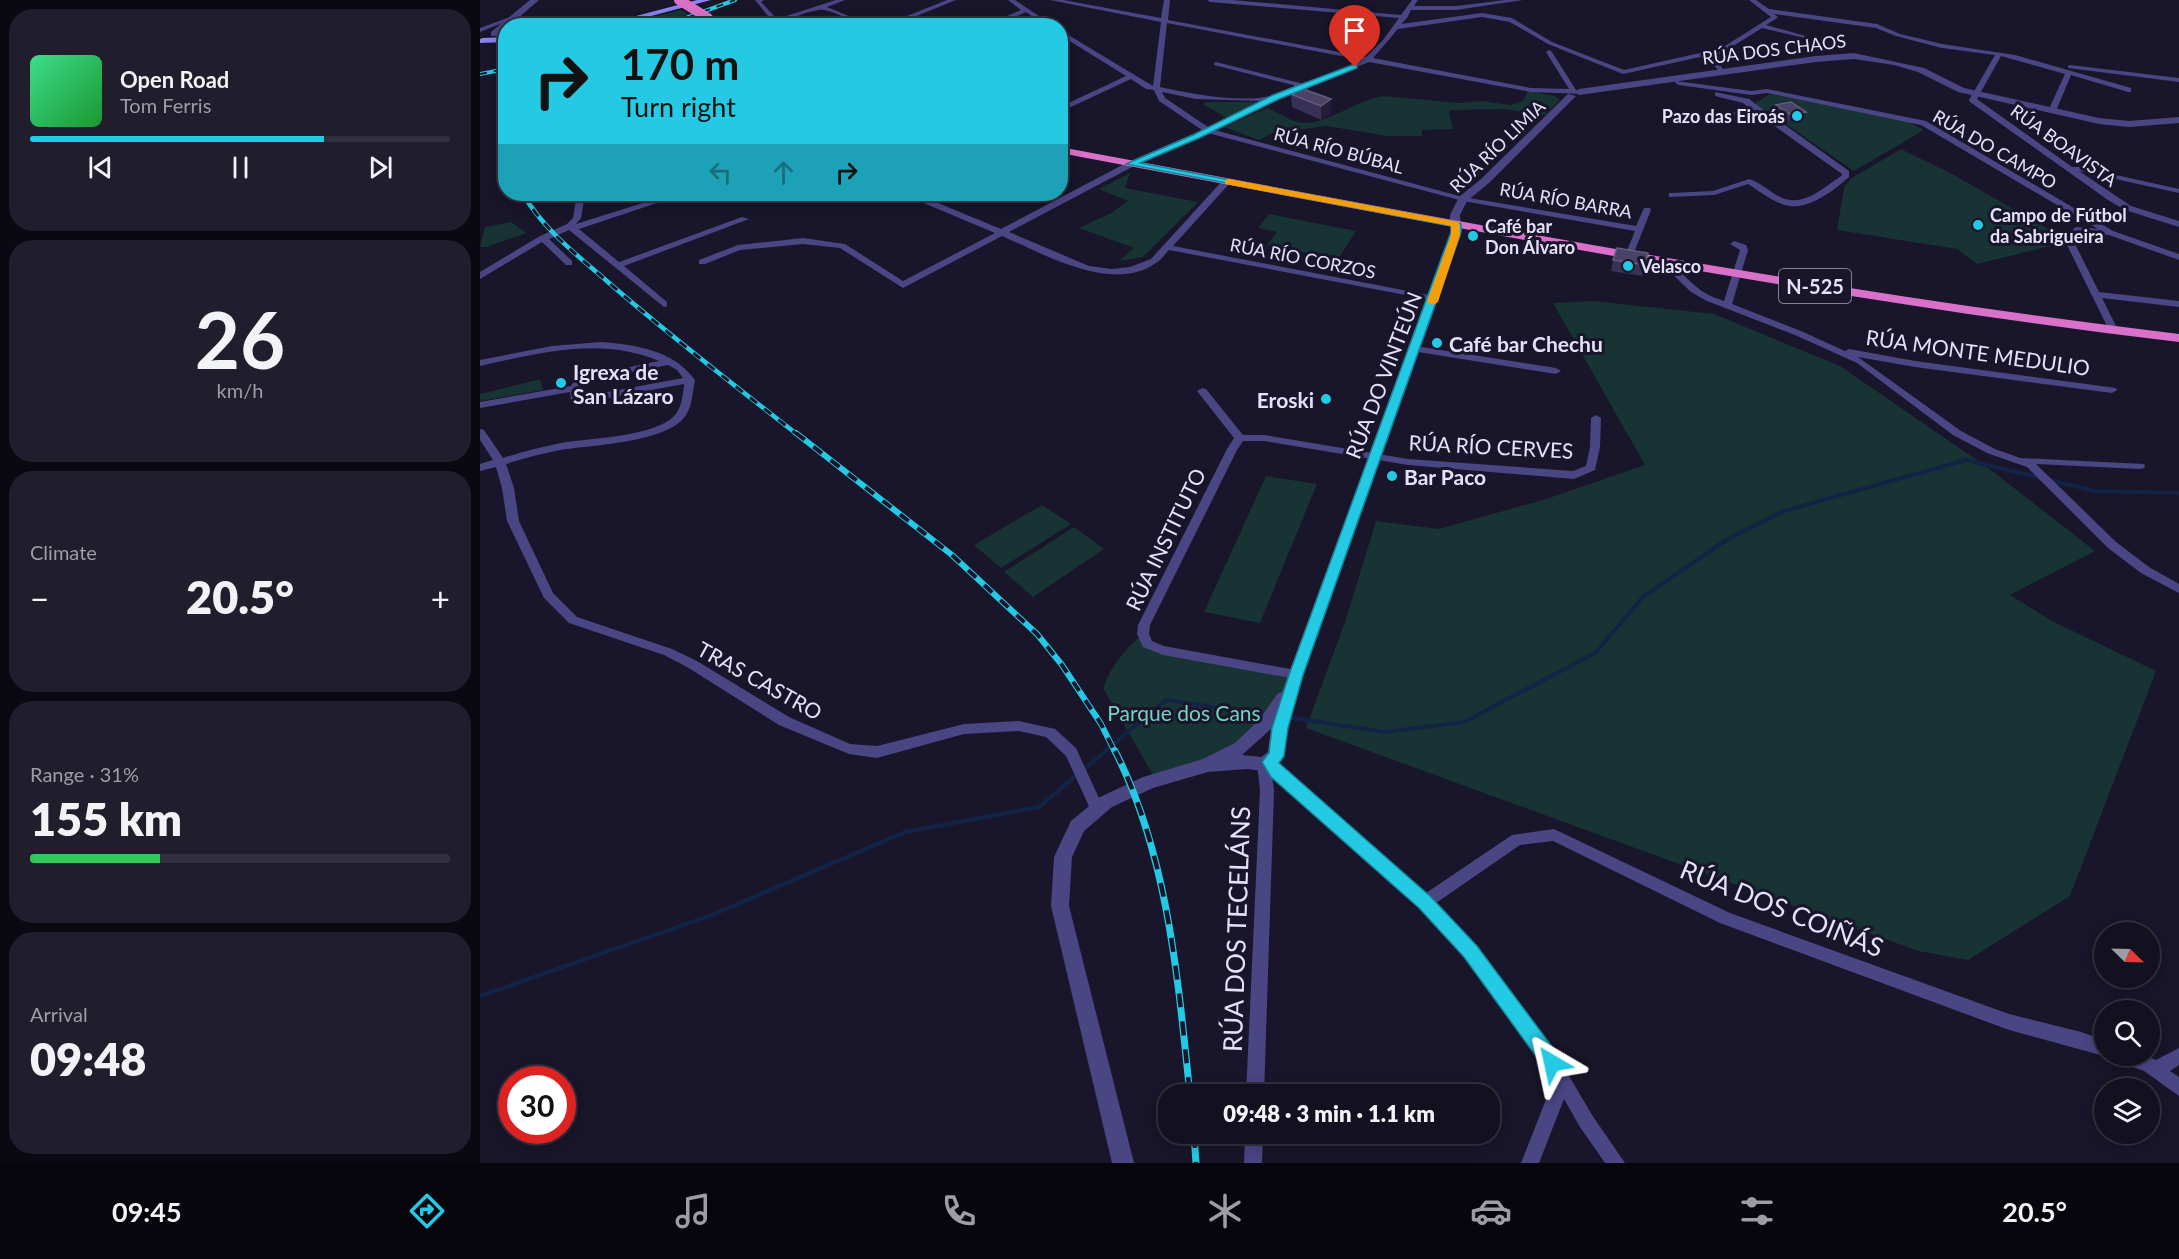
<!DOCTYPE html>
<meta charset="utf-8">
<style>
body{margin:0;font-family:Lato,sans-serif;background:#201e2d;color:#f1f3f6;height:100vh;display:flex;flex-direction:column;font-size:22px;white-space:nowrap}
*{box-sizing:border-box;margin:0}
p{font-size:20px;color:#9d9da5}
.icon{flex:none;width:33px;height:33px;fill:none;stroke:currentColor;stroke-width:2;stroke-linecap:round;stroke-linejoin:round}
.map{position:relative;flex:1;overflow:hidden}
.sheet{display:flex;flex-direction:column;gap:9px;padding:9px;background:#0a0912;width:480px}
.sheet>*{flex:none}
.banner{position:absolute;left:18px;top:18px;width:570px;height:183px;border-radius:24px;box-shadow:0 3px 15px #0003,0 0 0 2px #32303e;background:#24cae4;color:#111;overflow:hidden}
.needle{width:39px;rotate:113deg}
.tools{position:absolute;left:1614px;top:922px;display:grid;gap:12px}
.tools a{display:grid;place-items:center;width:66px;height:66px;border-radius:50%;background:#131020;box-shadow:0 3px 15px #0003,0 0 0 2px #32303e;font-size:30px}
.speed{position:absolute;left:18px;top:1066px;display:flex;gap:12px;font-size:30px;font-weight:700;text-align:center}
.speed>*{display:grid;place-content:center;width:78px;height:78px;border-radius:50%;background:#131020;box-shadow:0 3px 15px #0003,0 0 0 2px #32303e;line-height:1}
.speed .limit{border:9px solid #d22;background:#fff;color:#111}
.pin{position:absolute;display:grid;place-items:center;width:51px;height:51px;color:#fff;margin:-62px -26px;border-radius:50% 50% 50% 0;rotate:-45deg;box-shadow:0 0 6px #0007}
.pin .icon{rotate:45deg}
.me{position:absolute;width:66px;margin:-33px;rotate:324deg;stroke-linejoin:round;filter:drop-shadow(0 0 4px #0008)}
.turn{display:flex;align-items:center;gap:21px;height:126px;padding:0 24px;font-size:27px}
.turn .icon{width:78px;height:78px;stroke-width:2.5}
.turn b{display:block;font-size:42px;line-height:51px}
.lanes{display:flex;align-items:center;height:57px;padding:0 24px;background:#0003;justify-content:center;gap:30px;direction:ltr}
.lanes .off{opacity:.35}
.big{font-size:45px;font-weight:800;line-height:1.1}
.sheet .widget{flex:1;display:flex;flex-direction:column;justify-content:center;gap:9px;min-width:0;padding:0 21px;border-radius:24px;background:#201e2d}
.sheet .dial{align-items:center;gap:0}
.dial b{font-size:78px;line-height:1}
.song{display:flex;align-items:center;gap:18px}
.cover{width:72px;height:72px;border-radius:9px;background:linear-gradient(135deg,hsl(150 70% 55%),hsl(130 70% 35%))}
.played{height:6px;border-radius:3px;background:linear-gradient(90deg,#24cae4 70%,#32303e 70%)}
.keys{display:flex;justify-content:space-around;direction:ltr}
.heat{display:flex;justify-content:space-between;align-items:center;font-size:33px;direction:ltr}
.charge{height:9px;border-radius:4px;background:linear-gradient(90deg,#34c759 31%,#32303e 0)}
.trip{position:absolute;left:678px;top:1084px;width:342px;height:60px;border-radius:24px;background:#131020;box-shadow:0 3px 15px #0003,0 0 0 2px #32303e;font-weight:800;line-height:60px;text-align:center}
.dock{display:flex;height:96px;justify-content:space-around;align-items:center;background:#08060d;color:#9d9da5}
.dock .icon{width:42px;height:42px}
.dock .selected{color:#24cae4}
.dock b{font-size:27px;color:#f1f3f6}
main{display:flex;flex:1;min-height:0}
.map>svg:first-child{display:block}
.green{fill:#183333}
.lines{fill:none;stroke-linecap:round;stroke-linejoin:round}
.stream-far1{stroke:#122345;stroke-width:4}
.stream{stroke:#122345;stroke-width:4.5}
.minor{fill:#4a4583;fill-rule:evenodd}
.tertiary{fill:#4a4583;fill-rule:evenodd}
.secondary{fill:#8a83f0;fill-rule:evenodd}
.trunk{fill:#d970c9;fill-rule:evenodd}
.rail-far3-casing{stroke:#24cae4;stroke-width:4}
.rail-far2-casing{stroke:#24cae4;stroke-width:4.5}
.rail-far1-casing{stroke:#24cae4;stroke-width:6}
.rail-casing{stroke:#24cae4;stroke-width:7}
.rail-far3{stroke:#19152a;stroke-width:2;stroke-dasharray:7;stroke-linecap:butt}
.rail-far2{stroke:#19152a;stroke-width:3;stroke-dasharray:9;stroke-linecap:butt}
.rail-far1{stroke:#19152a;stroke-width:4;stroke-dasharray:11;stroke-linecap:butt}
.rail{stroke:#19152a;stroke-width:4.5;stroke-dasharray:14;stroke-linecap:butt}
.trunk-bridge{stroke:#d970c9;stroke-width:10}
.wall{fill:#393055}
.shaded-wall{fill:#241d3c}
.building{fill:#4b4366;stroke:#645c7e;stroke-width:1.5}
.route{fill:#24cae4;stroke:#178394;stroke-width:1.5}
.slow{fill:#f59e0b}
.poi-dot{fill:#24cae4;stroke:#19152a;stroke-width:2}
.labels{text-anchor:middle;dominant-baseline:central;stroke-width:6;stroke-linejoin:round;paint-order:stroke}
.far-street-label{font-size:18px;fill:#e5e1fb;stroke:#19152a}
.far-poi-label{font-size:18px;font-weight:bold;fill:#e5e1fb;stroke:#19152a;text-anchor:start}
.shield{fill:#19152a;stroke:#a8a4bc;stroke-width:1.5}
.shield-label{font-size:20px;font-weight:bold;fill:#e5e1fb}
.poi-label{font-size:21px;font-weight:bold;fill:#e5e1fb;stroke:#19152a;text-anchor:start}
.street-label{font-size:21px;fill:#e5e1fb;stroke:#19152a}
.park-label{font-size:21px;fill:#74d4c0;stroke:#19152a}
.near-street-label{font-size:26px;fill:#e5e1fb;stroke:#19152a}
</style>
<main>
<section class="sheet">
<div class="widget">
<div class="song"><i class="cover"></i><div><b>Open Road</b><p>Tom Ferris</p></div></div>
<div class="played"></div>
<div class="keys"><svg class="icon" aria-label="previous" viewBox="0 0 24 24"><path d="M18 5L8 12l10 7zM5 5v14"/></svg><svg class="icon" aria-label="pause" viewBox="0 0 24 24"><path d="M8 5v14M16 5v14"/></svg><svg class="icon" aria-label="next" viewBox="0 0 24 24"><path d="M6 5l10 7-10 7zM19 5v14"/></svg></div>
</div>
<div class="widget dial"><b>26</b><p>km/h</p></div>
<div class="widget"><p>Climate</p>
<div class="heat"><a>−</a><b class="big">20.5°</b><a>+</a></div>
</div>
<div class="widget"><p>Range · 31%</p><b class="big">155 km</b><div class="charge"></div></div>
<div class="widget"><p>Arrival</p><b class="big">09:48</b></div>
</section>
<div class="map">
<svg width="1699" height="1163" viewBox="0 0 1699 1163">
<rect width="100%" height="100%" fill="#19152a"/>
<!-- green -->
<path class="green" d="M201 10 208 14 177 25H137Z
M1048 91 1075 96 1080 100 1065 115 1025 109 971 110 969 113 973 129 942 130V136H908L846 126 793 133 779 140 744 127 787 108C797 112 812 122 822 123 846 125 876 100 903 96L979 103 1002 101 1030 105 1043 101Z
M1290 94 1427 121 1444 130 1374 171 1275 103Z
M726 102H784L747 118 723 104Z
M1421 149 1474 175 1580 236 1579 244 1497 264 1477 249 1357 230 1364 188 1370 179Z
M650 173 645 188 718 202 663 257 639 261 654 248 599 228 631 213 648 201 619 189Z
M789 214 876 231 858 259 787 245 797 232 778 228Z
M31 222 47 233 6 247H0L5 227Z
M1113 301 1234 314 1360 366 1507 467 1615 551 1530 595 1572 621 1676 671 1590 896 1488 960 1438 951 826 728 865 622 896 521 959 529 1066 499 1165 465 1073 303Z
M60 379 63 390 0 401V394Z
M786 476 837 484 780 623 724 612Z
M562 505 591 524 521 568 494 545Z
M594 527 624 549 553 597 524 572Z
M663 634 667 644 816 674 767 740 676 780 623 688C632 665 644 650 663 634Z"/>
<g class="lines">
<!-- stream-far1 -->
<path class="stream-far1" d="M1569 480 1615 491 1699 493
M807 717 905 732 984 722 1115 653 1163 597 1246 540 1304 511 1486 460 1562 478
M624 752 686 700 788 715"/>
<!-- stream -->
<path class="stream" d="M603 770 626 751
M0 996 232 915 425 832 559 807 597 775"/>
<!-- minor -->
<path class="minor" d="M275 0H284L281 2 297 19 356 0H365L347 7 393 26C375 26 352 8 339 10 319 12 301 26 280 26L292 21Z
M467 0H476L412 26H402Z
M528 0H535L574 26H566L546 12 514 26H504L541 10Z
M570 0H583L681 18 684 0H690L688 20 886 57 903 40 919 18 730 2 727 0H752L921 15 932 0H938L934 6H976L1025 0H1043L976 10H931L927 18 921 24 1002 13 1032 18 1072 42 1144 70 1220 53 1229 56 1291 17 1269 0H1276L1289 9 1397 24 1420 34 1462 44 1535 55 1651 88V92H1648L1591 75 1576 111 1572 113 1568 111 1585 74 1521 56 1497 99 1592 167H1600L1699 189V193L1599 171 1651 206 1699 221V227L1645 210 1628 200 1490 102 1489 100 1515 55 1462 48 1416 36 1396 28 1294 14 1298 17 1297 18 1286 25 1329 37V39L1282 28 1234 58 1244 70V72H1240L1228 59 1220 57 1143 74 1068 44 1030 22 1002 17 918 29 893 58 1051 88 1089 89 1066 52 1069 50 1072 52 1096 90H1102V94L1051 92 889 62 799 99 734 130 983 197 1156 226 1164 208H1170L1171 210 1153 255 1146 253 1155 231 983 201 728 133 654 166 529 232 609 266 632 269 650 267 671 259 743 180H749V184L693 246 954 296 957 297V301L689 250C685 254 681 260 676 263 632 294 564 254 522 236L423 288 360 248 323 244 260 250 225 264H219V260L258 245 323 238 365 244 423 281 515 233 427 196 426 194H436L521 229 648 162 722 130 679 101 674 90 666 89 651 79 580 112V107L646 76 580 35V30L673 86 681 22ZM687 23 882 60 824 84 736 62 734 63V65L817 86C810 89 803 93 795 95 763 104 712 94 680 87ZM682 92 716 99 782 101 728 127 685 98Z
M30 17 35 18 0 32V28Z
M1590 65 1699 78V82L1588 68V66Z
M1196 81 1271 91 1287 89 1446 121 1633 231 1699 254V260L1629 235 1598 233 1592 238 1619 292 1699 301V307L1622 298 1636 326 1631 329 1628 328 1583 237 1596 227 1618 229 1441 125 1287 93 1271 95 1199 85 1195 83Z
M1235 92 1269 99 1369 171V177C1356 189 1330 209 1310 206 1295 204 1281 192 1268 184L1234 195 1189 197V193H1192L1233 191 1269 179C1279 182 1288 190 1298 196 1323 209 1341 189 1361 176L1362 174 1275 112 1201 124V120H1204L1270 109 1263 103 1235 96Z
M97 194H105L101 218 96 224 185 196 234 194 230 196 186 200 99 229 139 262 262 217 269 219 144 266 187 302V306L184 307 89 230 69 239 92 261V265H86L62 242 0 279V272L60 236 87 224 93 218Z
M1254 241 1266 245 1268 250 1252 304 1321 331 1365 351 1369 349 1435 361 1636 388 1637 390 1632 393 1435 367 1378 357 1481 431 1515 449 1540 458 1664 464 1665 466 1664 468 1660 469 1556 464 1636 542 1669 567 1699 584V593L1661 573 1628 548 1547 467 1507 453 1473 435 1377 363 1315 335 1227 301 1211 292 1187 269 1170 258 1171 256C1190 255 1204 278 1218 288 1225 294 1235 298 1244 301L1260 250 1250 244Z
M121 342C157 345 193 350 215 380 212 393 213 408 203 419 181 443 111 445 80 450 61 454 44 458 26 464L34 488 39 521 73 593 97 617 192 649 217 661 309 717 370 744 397 746 484 724 539 721 575 729 596 748 624 809 622 813 617 815 612 813 586 756 566 737 539 731 484 734 397 758 369 754 299 725 207 667 184 655 89 623 64 598 27 521 22 488 16 467 0 471V464L13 460 0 440V429L4 430 23 458C42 452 61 447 81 443 109 438 176 437 195 415 202 407 203 394 204 384L96 404 91 401 90 392 0 408V402L91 386 96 378 179 361C121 336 59 353 0 366V360L72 346ZM188 365 197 370 203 378 100 397 99 388 103 382Z
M935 346 1076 368 1081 371 1076 374 932 351V347Z
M722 388 726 389 763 435H784L928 459 1093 471 1106 466 1110 447 1111 418 1116 415 1121 418 1120 447 1115 470 1094 479 928 465 784 441H763L757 450 670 625 669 634 672 641 684 646 821 671 822 674 821 677 816 679 683 655 663 647 657 634 658 625 747 449 754 438 717 391Z
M790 756C796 758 816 781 823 787 863 823 905 858 946 893L1032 835 1074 829 1250 913 1529 1014 1601 1032 1624 1040V1056L1529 1030 1240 923 1073 841 1040 845 956 903 996 946 1078 1057 1112 1115 1145 1163H1125L1100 1127 1084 1099 1059 1163H1041L1067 1097 1065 1067 984 956 940 907 792 776 794 790 784 1095H766L780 790 777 764 779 760Z
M1699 1048V1065L1690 1071 1699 1077V1096L1664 1071 1639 1062 1637 1056H1667L1676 1060Z
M765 1134H783L782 1163H764Z"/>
<!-- tertiary -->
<path class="tertiary" d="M50 0H59L29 26H26V29L17 36H11V32Z
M1374 53 1444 68 1484 88 1619 118 1649 121 1699 117V123L1649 127 1619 124 1478 92 1438 72 1414 65 1374 59 1336 62 1099 95 1095 92 1099 89 1336 56Z
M1088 94 1096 96 1009 183 987 201 980 215 981 235 824 674 808 728 802 761 784 771 767 769 728 772 673 788 632 807 604 831 592 857 589 906 654 1163H632L571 906 574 857 591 821 620 797 663 777 723 759 755 743 779 720 798 693 802 692 971 235 970 215 979 197 1001 179ZM791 729 788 752 781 757 762 755Z"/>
<!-- secondary -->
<path class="secondary" d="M217 0H231L134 26H118Z
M26 37V42L0 43V39L3 38Z"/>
<!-- trunk -->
<path class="trunk" d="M228 15 246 24 247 26C238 26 230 25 224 18Z
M580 147C952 216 1324 289 1699 334V342C1324 297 952 223 580 153Z"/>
<defs>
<path id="rail-far3" d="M184 26 255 0
M0 74 26 69"/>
<path id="rail-far2" d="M43 194C64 230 97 255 128 282 190 336 254 385 318 435"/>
<path id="rail-far1" d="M316 433 472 555 557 634 582 665 621 724 635 752"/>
<path id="rail" d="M635 751C688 855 698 980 710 1095
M714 1134 716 1163"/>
</defs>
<!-- rail-far3 casing -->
<use href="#rail-far3" class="rail-far3-casing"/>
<!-- rail-far2 casing -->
<use href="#rail-far2" class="rail-far2-casing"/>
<!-- rail-far1 casing -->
<use href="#rail-far1" class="rail-far1-casing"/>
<!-- rail casing -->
<use href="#rail" class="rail-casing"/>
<!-- rail-far3 -->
<use href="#rail-far3" class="rail-far3"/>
<!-- rail-far2 -->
<use href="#rail-far2" class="rail-far2"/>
<!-- rail-far1 -->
<use href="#rail-far1" class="rail-far1"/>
<!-- rail -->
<use href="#rail" class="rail"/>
<!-- trunk-bridge -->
<path class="trunk-bridge" d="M199 0 228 18"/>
</g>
<!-- wall -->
<path class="wall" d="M815 86 851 113 841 120 812 107 811 94Z
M1296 105 1324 119 1309 122 1294 112Z
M1133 260 1165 264 1162 276 1131 271Z"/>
<!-- shaded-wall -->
<path class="shaded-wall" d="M851 99V113L841 120V106Z
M1326 112 1324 119 1309 122 1311 115Z"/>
<!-- building -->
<path class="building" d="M815 86 851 99 841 106 811 94Z
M1311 102 1326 112 1311 115 1296 105Z
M1137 248 1168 253 1164 265 1133 260Z"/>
<!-- route -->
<path class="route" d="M875 64 877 65V68L799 99 719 138 660 163 976 222 981 224V232L823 675 808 728 804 756 799 763 951 897 997 946 1079 1056 1082 1063 1079 1070 1072 1072 1066 1070 984 957 939 908 791 777 782 762 789 753 792 728 809 675 971 232V226L646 164 713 135 793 95Z"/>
<!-- slow -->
<path class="slow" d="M749 179 979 222 980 235 958 302 953 305 947 302 971 235V226L745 184V180Z"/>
<!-- markers -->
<g class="poi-dot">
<circle cx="1317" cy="116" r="6"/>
<circle cx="1498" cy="225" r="6"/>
<circle cx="993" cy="236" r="6"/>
<circle cx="1148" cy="266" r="6"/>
<circle cx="957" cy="343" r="6"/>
<circle cx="81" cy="383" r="6"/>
<circle cx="846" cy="399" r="6"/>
<circle cx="912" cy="476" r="6"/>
</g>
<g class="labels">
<!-- far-street labels -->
<g class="far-street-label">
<text transform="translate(1294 49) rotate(-7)">RÚA DOS CHAOS</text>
<text transform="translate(1584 145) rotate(36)">RÚA BOAVISTA</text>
<text transform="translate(1017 146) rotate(-44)">RÚA RÍO LIMIA</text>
<text transform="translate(1515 149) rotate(30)">RÚA DO CAMPO</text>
<text transform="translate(859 150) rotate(15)">RÚA RÍO BÚBAL</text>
<text transform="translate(1086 200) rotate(10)">RÚA RÍO BARRA</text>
<text transform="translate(823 258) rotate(11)">RÚA RÍO CORZOS</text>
</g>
<!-- far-poi labels -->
<g class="far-poi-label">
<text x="1305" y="116" text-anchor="end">Pazo das Eiroás</text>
<text x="1510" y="215">Campo de Fútbol<tspan x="1510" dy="21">da Sabrigueira</tspan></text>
<text x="1005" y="226">Café bar<tspan x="1005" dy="21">Don Álvaro</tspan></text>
<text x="1160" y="266">Velasco</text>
</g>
<!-- shield labels -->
<rect class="shield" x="1299" y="269" width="72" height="34" rx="4.5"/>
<g class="shield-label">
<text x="1335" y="286">N-525</text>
</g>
<!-- poi labels -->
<g class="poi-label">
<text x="969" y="343">Café bar Chechu</text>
<text x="93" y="371">Igrexa de<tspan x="93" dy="24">San Lázaro</tspan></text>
<text x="834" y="399" text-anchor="end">Eroski</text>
<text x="924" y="476">Bar Paco</text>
</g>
<!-- street labels -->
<g class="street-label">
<text transform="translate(1498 352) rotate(8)">RÚA MONTE MEDULIO</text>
<text transform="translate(903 375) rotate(-69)">RÚA DO VINTEÚN</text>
<text transform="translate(1011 446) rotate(3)">RÚA RÍO CERVES</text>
<text transform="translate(685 539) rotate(-64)">RÚA INSTITUTO</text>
<text transform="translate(280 680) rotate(29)">TRAS CASTRO</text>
</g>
<!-- park labels -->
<g class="park-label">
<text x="704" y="712">Parque dos Cans</text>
</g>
<!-- near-street labels -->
<g class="near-street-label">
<text transform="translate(1302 908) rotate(22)">RÚA DOS COIÑÁS</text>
<text transform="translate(756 929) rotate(-88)">RÚA DOS TECELÁNS</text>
</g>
</g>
</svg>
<div class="tools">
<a><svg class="needle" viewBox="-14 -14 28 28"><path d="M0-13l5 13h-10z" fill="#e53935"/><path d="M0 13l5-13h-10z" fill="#9d9da5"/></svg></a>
<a><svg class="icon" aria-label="search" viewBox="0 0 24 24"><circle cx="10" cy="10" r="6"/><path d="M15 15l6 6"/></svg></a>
<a><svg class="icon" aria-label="layers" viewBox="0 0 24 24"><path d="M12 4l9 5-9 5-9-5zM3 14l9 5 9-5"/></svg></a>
</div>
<div class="speed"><div class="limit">30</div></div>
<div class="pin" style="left:875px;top:67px;background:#d93025"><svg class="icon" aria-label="arrive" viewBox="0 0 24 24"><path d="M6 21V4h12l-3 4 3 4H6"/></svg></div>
<svg class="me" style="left:1072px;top:1063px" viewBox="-20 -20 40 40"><path d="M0-17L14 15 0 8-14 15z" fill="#24cae4" stroke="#fff" stroke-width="4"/></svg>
<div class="trip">09:48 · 3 min · 1.1 km</div>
<div class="banner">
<div class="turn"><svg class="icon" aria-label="right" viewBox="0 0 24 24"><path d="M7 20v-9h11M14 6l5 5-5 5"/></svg><div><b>170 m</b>Turn right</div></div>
<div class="lanes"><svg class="icon off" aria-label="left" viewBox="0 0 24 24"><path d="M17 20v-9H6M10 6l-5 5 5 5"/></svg><svg class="icon off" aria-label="ahead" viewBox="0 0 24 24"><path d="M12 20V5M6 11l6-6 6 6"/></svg><svg class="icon" aria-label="right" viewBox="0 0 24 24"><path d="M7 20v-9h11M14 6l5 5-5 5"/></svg></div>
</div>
</div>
</main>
<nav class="dock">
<b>09:45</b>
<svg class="icon selected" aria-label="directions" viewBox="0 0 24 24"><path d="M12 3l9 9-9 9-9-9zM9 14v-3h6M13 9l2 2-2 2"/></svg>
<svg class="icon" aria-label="music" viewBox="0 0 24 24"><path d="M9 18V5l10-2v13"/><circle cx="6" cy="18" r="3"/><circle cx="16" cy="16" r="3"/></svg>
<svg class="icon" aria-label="phone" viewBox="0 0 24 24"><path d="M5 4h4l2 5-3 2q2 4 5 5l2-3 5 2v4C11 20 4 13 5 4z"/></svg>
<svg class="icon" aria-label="climate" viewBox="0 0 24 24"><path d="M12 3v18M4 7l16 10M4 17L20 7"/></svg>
<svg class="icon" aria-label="car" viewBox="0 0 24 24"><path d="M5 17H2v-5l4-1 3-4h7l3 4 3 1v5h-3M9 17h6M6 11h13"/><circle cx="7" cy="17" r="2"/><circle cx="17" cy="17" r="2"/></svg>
<svg class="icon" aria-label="filters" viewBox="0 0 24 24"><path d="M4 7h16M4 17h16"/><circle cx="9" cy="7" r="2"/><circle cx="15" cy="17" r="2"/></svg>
<b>20.5°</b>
</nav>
